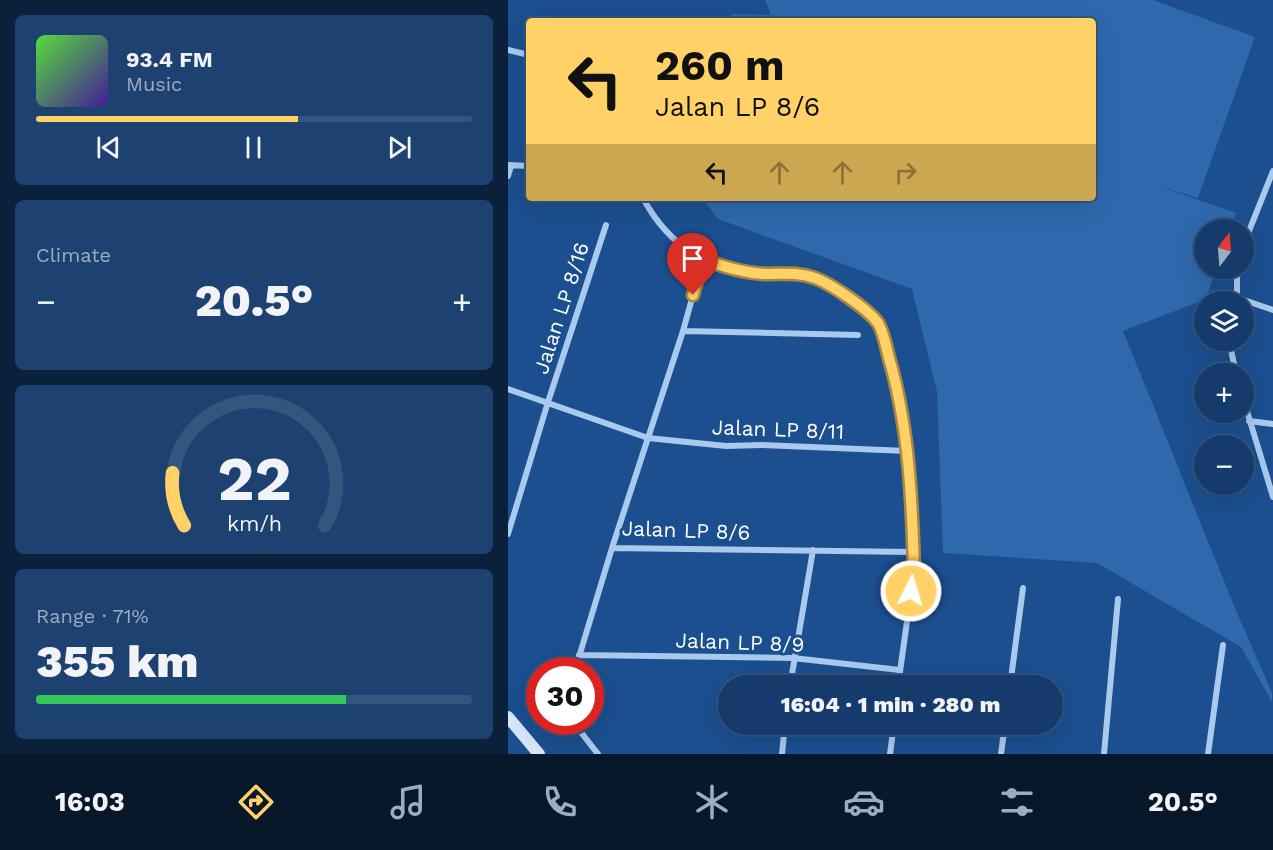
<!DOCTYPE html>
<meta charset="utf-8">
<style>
body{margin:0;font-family:"Work Sans",sans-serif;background:#1d4271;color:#f1f3f6;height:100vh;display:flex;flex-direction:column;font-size:22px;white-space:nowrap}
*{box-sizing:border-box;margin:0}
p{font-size:20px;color:#9dadc1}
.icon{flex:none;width:33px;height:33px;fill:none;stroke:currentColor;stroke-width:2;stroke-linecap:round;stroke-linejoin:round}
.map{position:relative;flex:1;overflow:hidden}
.details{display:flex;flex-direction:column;gap:15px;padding:15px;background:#0b203b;width:508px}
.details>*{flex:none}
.banner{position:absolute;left:18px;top:18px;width:570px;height:183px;border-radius:6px;box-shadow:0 6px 24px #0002,0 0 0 2px #33557e;background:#ffd166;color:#111;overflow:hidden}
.needle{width:39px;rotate:16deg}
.tools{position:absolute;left:686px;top:219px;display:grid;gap:12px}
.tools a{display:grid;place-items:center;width:60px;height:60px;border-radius:50%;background:#143b6b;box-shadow:0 6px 24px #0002,0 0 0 2px #33557e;font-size:30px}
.speed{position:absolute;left:18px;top:657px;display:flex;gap:12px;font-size:30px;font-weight:700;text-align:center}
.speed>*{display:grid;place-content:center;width:78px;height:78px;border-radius:50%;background:#143b6b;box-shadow:0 6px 24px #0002,0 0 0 2px #33557e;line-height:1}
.speed .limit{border:9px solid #d22;background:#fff;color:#111}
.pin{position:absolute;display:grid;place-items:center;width:51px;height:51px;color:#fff;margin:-62px -26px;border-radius:50% 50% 50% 0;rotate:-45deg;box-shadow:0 0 6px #0007}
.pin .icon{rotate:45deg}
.me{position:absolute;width:66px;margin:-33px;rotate:5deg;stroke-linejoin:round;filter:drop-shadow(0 0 4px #0008)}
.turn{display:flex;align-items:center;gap:21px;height:126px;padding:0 30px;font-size:27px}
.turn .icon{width:78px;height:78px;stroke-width:2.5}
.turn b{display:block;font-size:42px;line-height:51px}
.lanes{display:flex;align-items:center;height:57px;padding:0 30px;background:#0003;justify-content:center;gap:30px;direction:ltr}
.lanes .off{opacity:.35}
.big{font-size:45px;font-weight:800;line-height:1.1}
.details .widget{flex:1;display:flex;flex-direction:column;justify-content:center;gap:9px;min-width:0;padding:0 21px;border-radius:9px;background:#1d4271}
.details .dial{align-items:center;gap:0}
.dial svg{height:156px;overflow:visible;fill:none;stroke:#33557e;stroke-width:7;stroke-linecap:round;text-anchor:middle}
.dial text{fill:#f1f3f6;stroke:none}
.song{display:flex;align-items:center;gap:18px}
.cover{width:72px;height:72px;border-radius:9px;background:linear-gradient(135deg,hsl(110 70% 55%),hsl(260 70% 35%))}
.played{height:6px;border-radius:3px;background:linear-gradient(90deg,#ffd166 60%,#33557e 60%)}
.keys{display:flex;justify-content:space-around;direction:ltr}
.heat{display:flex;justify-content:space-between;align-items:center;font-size:33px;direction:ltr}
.charge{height:9px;border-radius:4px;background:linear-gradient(90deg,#34c759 71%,#33557e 0)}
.trip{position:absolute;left:210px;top:675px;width:345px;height:60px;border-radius:30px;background:#143b6b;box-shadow:0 6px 24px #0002,0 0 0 2px #33557e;font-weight:800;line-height:60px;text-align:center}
.menu{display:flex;height:96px;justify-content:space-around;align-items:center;background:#08182b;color:#9dadc1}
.menu .icon{width:42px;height:42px}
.menu .active{color:#ffd166}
.menu b{font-size:27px;color:#f1f3f6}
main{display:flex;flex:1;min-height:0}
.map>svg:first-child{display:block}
.green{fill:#2e69ad}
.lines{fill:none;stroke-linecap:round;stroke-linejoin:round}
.street{stroke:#a9c9ee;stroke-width:6}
.secondary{stroke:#d6e6fa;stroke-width:12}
.route-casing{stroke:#a68842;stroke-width:15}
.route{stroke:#ffd166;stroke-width:10}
.labels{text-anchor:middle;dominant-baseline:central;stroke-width:6;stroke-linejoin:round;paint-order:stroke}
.street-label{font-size:21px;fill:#fff;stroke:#1b4f8f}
</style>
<main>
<section class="details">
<div class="widget">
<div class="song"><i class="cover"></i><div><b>93.4 FM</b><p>Music</p></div></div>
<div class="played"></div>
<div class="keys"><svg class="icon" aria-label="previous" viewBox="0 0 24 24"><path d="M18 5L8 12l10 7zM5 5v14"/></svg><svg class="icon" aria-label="pause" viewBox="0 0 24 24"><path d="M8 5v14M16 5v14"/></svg><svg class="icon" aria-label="next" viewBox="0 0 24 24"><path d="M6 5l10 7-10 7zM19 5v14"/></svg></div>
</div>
<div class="widget"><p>Climate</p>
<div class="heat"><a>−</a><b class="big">20.5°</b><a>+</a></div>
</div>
<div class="widget dial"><svg viewBox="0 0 100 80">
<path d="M14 69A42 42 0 1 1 86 69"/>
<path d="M14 69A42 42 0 0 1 8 42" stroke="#ffd166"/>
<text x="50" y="56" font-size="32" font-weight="700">22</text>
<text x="50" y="72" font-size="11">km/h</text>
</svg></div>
<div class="widget"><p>Range · 71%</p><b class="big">355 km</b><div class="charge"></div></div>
</section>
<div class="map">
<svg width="765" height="754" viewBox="0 0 765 754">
<rect width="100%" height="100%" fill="#1b4f8f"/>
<!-- green -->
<path class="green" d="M257 0H645L747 37 690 198 648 185 728 213 722 229 696 230V268L708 269 698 299 615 331 727 608 764 693V702L733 647 589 563 435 553 429 392 404 289 210 219 194 198H585V21H221L224 14 263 15Z"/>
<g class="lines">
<!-- street -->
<path class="street" d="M0 50 21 55
M0 165 21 166
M0 176 3 166
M135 198C161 247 201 270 256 274 274 275 292 271 310 279 320 284 330 292 340 298 351 305 365 314 370 325 376 337 379 351 383 364 402 430 404 503 406 571L390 686
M735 246 765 171
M195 259 175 331 104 548 405 552
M729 268V301
M730 298 765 310
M175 331 350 335
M721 340 728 374
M0 389 140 438 218 446 254 445 399 451
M735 398 765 497
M741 421 765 424
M0 534 40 402 98 225
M71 655 285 658 392 670
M67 670 104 548
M282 686 305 550
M502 686 515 588
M65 722 90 754
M274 754 277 724
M382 754 386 724
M493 754 497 724
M596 754 610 599
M700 754 715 645"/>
<!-- secondary -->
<path class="secondary" d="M0 717 31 754"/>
</g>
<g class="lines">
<defs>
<path id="route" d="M185 295 195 259C215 267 236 273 257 274 275 274 290 272 307 278 323 284 360 309 370 323 376 333 378 347 381 358 401 427 404 500 406 571L403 591"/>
</defs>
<!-- route casing -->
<use href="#route" class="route-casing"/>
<!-- route -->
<use href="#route" class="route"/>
</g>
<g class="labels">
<!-- street labels -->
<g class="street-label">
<text transform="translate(53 308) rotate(-72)">Jalan LP 8/16</text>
<text transform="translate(270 429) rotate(2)">Jalan LP 8/11</text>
<text transform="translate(178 530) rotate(2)">Jalan LP 8/6</text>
<text transform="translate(232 642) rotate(2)">Jalan LP 8/9</text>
</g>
</g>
</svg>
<div class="tools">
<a><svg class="needle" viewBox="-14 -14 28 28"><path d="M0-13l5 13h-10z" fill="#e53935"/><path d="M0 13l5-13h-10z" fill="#9dadc1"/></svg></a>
<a><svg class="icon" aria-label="layers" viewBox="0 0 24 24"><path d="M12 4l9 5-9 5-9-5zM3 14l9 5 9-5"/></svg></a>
<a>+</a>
<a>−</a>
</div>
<div class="speed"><div class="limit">30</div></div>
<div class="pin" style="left:185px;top:295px;background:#d93025"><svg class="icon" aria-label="arrive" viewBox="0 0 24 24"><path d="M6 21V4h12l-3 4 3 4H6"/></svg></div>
<svg class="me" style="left:403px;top:591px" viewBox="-20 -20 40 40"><circle r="17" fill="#ffd166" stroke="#fff" stroke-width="3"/><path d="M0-11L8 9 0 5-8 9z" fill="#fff"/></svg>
<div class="trip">16:04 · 1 min · 280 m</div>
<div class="banner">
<div class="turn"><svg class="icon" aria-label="left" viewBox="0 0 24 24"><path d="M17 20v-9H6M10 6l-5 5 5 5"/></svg><div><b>260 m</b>Jalan LP 8/6</div></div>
<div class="lanes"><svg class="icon" aria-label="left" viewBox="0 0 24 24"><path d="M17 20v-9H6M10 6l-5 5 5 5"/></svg><svg class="icon off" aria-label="ahead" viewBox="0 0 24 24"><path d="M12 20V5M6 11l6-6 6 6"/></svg><svg class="icon off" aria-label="ahead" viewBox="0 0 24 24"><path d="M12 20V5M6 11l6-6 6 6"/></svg><svg class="icon off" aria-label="right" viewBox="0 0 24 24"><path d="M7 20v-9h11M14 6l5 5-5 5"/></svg></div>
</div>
</div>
</main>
<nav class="menu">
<b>16:03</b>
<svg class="icon active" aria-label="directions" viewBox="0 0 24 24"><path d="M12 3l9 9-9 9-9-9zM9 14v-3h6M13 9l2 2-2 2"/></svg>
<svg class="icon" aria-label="music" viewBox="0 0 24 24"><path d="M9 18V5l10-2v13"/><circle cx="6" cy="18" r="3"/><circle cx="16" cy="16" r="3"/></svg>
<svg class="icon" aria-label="phone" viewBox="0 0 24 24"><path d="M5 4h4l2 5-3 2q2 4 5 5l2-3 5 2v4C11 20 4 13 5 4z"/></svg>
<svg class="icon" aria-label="climate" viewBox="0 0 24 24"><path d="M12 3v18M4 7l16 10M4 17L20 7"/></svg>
<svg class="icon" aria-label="car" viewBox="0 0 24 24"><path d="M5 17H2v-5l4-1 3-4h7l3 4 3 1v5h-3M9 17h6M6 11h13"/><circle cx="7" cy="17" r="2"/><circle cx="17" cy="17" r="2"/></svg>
<svg class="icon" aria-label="filters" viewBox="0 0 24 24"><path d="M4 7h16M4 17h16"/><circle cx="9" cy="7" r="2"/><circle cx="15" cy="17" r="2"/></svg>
<b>20.5°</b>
</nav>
